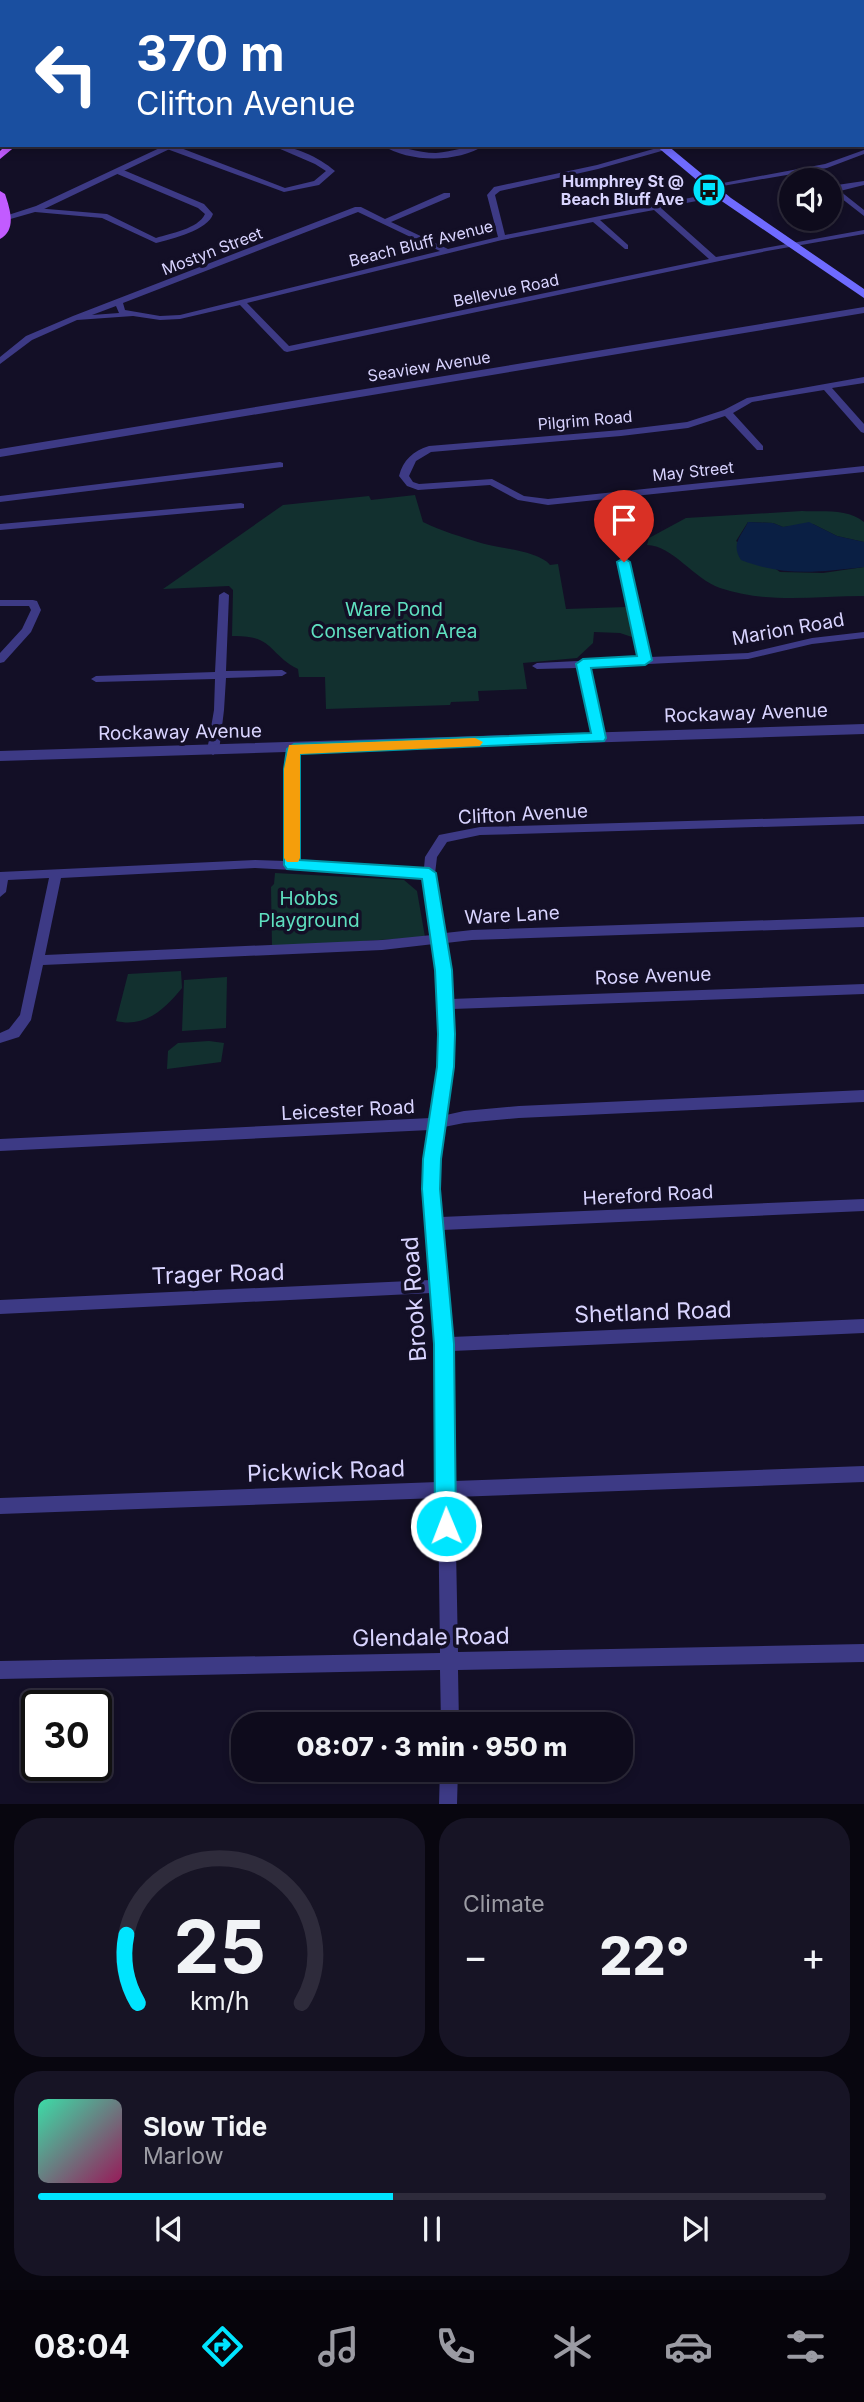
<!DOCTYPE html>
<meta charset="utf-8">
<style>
body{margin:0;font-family:Inter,sans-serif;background:#171425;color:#f1f3f6;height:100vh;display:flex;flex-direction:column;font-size:26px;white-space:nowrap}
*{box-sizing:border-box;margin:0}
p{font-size:23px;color:#9b9ba3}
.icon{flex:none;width:38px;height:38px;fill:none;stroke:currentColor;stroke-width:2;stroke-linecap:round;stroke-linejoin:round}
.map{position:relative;height:1804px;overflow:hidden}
.sheet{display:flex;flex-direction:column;gap:14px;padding:14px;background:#08060f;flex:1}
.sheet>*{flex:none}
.guide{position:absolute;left:0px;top:0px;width:864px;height:147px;box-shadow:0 4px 10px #0003,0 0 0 2px #2e2b3b;background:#1a4fa0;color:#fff;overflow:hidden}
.fabs{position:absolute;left:779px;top:168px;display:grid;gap:14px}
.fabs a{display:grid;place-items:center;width:63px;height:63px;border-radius:50%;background:#0e0b1c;box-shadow:0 4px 10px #0003,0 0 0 2px #2e2b3b;font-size:35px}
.speed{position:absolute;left:21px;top:1690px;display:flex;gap:14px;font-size:35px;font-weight:700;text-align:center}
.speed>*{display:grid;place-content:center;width:91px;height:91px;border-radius:50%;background:#0e0b1c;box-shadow:0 4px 10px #0003,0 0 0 2px #2e2b3b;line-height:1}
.speed .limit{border:4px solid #111;border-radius:10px;background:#fff;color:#111}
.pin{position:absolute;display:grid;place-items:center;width:60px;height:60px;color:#fff;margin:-72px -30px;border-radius:50% 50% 50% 0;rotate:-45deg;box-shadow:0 0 7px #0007}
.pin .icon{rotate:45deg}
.me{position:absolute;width:77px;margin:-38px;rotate:359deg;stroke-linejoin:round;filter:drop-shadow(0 0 5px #0008)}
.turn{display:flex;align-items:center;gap:24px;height:147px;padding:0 21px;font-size:32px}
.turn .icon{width:91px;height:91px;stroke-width:2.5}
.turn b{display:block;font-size:49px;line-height:60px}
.big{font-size:52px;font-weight:800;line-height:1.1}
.sheet .widget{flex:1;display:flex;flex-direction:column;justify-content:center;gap:10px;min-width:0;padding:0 24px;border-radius:28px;background:#171425}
.sheet .dial{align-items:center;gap:0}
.dial svg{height:182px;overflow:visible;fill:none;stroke:#2e2b3b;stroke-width:7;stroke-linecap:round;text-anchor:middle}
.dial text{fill:#f1f3f6;stroke:none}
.song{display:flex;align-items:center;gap:21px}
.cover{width:84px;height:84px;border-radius:10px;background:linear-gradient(135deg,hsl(160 70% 55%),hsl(330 70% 35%))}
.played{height:7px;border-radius:4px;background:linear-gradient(90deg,#00e5ff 45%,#2e2b3b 45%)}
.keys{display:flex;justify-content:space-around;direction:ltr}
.heat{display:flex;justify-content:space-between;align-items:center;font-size:38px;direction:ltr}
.sheet .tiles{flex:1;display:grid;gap:14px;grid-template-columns:1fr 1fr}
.widget:last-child{grid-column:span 2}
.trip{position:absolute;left:231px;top:1712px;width:402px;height:70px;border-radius:28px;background:#0e0b1c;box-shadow:0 4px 10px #0003,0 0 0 2px #2e2b3b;font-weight:800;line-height:70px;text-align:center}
.tab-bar{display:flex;height:112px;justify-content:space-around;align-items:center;background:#06040b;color:#9b9ba3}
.tab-bar .icon{width:49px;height:49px}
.tab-bar .current{color:#00e5ff}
.tab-bar b{font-size:32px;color:#f1f3f6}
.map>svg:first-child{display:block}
.green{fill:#12302f}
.water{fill:#0a1f44}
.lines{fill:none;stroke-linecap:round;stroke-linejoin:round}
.minor{fill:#3d3a85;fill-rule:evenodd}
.tertiary{fill:#3d3a85;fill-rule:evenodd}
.secondary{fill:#6f6bff;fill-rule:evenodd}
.primary{fill:#c25bff;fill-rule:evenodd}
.route{fill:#00e5ff;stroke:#0095a6;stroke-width:2}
.slow{fill:#f59e0b}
.labels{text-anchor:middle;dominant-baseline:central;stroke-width:7;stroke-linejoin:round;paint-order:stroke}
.far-poi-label{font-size:16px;font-weight:bold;fill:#d9d4ff;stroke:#130f26;text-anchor:end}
.far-street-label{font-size:16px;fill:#d9d4ff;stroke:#130f26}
.park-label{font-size:19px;fill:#5fe0c0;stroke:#130f26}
.street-label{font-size:19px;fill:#d9d4ff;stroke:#130f26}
.near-street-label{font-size:23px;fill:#d9d4ff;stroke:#130f26}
</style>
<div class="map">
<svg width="864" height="1804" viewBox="0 0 864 1804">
<rect width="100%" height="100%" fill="#130f26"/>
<!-- green -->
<path class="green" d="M415 495 423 522C441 531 462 537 481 543 498 548 539 551 550 565L558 564 566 609 627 607 632 637 620 633 594 632 593 643 577 658 523 663 527 689 478 691 479 701 451 702 450 705 326 709 325 677H299L298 669C267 653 275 635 232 636L233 590 229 586 163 589 283 505 369 496 371 500Z
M802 511C822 512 848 508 864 522V542L837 536 813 524 783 527 773 523 748 522 736 541 780 572 823 573 864 567V596C814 596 768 604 720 588 694 579 672 545 647 545L649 538 686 518Z
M275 873 404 880 417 891 425 937 272 947 271 887 274 884Z
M181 971 182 988C165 1009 145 1028 116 1021L128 974Z
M227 977 226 1028 182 1031 184 980Z
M209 1041 224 1043 221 1062 167 1069 168 1051 178 1043Z"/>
<!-- water -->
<path class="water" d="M748 522 773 523 783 527 809 522 837 536 864 542V567C819 572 785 577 741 560 731 544 740 538 748 522Z"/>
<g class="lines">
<!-- minor -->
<path class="minor" d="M36 0H44L34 2Z
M74 0H97L94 2H69Z
M414 0H420L413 2Z
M773 0H779L780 2H774Z
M2 11V15L0 16V12Z
M0 75H2V79H0Z
M863 116H864V121H863Z
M0 143 2 145H5L0 147Z
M167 145H173L285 188 314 181 326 171 315 164 271 145C292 145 319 157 335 171L319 185 284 192 167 149Z
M564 145H574L566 149 562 147Z
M694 145 665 150 598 169 500 191 495 195 505 235 719 192 723 194 722 196 661 208 716 257 864 230V234L767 251 287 352 284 351 240 305 180 319 160 320 133 316 77 320 32 340 0 364V357L26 336 73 316 355 207H361L385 219 444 193H450V197L391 222 448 249 498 237 487 195 494 187 597 165 664 146ZM654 210 709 259 289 346 247 303 502 240 593 222 625 249H628V245L600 220ZM358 212 440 251 180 315 160 316 125 310 123 303ZM116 306 119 313 92 315Z
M864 150V154L827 168 711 188 707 186 825 164Z
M115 169H121L204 204 213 214C208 230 172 239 156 243L102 218 35 212 31 210 35 208 107 214 156 238C171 233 198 229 205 214L198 208 115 173Z
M864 181V185L840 191 864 210V216L832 191 837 185Z
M864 377V383L832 388 864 424V433L861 432 824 390 752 402 733 413 763 446V450H757L725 416 688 428 621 436 431 452 416 461 409 476 413 482 419 484 492 479 524 496 548 499 864 466V472L548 505 518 500 490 485 418 490 407 486 399 476C403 460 413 451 429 446L621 430 687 422 724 410 747 398Z
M280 462 283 463V467L0 502V496Z
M241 503 244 504V508L0 530V524Z
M624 559 629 562 650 657 748 653 812 638 864 632V638L812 644 748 659 589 667 605 738 599 742 595 741 578 668 537 669 532 666 537 663 639 658 619 562Z
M224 592 229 595 226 671 282 670 287 673 282 676 226 678 224 710 219 751 213 755 207 751 214 710 215 679 96 682 91 679 96 676 215 672 219 595Z
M0 600H33L37 601 41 610 31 632 4 662 0 663V653L22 629 31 610 29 606H0Z
M294 745 300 749 297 769 298 862 424 868 425 857 439 835 480 827 864 816V824L480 835 447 842 437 857 435 874 445 933 472 930 864 917V927L472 940 446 943 451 999 864 984V994L452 1009C454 1045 451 1079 446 1115L464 1111 519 1106 864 1090V1102L519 1118 464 1123 444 1127C439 1158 438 1186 441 1217L864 1199V1211L442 1230 451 1337 864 1319V1333L452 1351 454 1481 864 1466V1482L455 1497 458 1652 864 1644V1662L458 1670 459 1724H441L440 1670 0 1679V1661L440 1653 438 1498 0 1514V1498L438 1482 436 1344 432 1293 0 1314V1300L431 1280C427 1229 422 1181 430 1130L0 1151V1139L431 1118 439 1067 440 1034 434 944 382 950 43 965 31 1020 19 1037 0 1043V1033L9 1029 20 1015 49 878 8 880 6 892 0 897V872L255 860 286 861 285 769 288 749ZM255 868 423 877 432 935 382 940 45 955 61 878Z
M440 1769H458L457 1804H439Z"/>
<!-- tertiary -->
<path class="tertiary" d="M166 145H178L42 210 7 220 2 217 36 206Z
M382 145C400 145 417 153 436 153 453 152 468 145 485 145 457 163 410 163 382 145Z
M864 307V313L0 457V449Z
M864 724V734L0 761V751Z"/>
<!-- secondary -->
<path class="secondary" d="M539 0H561L562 2H540Z
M863 29H864V35H863Z
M655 145H667L731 198 864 289V298L723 202Z"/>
<!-- primary -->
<path class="primary" d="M297 0H305L296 2Z
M6 145H17L0 159V151Z
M0 191 5 194C10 209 17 230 0 239Z"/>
</g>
<!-- route -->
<path class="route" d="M624 558 630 562 652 660 645 665 591 668 606 738 604 741 300 754V860L429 868 436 873 452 970 455 1034 454 1067 441 1159 440 1189 454 1344 456 1526 453 1534 446 1537 438 1534 435 1526 434 1344 422 1189 423 1159 437 1067 438 1034 435 970 422 879 287 869 284 865V769L287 749 294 744 591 733 576 664 583 659 637 656 617 562Z"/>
<!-- slow -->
<path class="slow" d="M475 738 483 742 480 746 300 754V858L298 862H287L284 858V769L289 745Z"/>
<!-- icons -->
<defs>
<symbol id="bus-disc" viewBox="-11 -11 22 22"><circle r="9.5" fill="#00e5ff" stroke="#130f26"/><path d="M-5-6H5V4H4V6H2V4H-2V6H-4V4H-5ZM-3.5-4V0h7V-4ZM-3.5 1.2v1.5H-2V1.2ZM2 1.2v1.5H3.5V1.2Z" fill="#111"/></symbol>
</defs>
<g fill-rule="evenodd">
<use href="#bus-disc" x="690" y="171" width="38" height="38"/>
</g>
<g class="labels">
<!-- far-poi labels -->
<g class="far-poi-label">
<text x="684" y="181">Humphrey St @<tspan x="684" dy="18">Beach Bluff Ave</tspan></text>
</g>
<!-- far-street labels -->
<g class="far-street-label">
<text transform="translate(421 243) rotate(-14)">Beach Bluff Avenue</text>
<text transform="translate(212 251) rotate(-21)">Mostyn Street</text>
<text transform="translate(506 290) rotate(-12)">Bellevue Road</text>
<text transform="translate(429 366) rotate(-9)">Seaview Avenue</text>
<text transform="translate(585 420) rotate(-5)">Pilgrim Road</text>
<text transform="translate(693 471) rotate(-6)">May Street</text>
</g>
<!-- park labels -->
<g class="park-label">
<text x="394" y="609">Ware Pond<tspan x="394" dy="22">Conservation Area</tspan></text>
<text x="309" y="898">Hobbs<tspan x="309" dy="22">Playground</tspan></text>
</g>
<!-- street labels -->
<g class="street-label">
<text transform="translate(788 629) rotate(-10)">Marion Road</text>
<text transform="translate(746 713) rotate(-2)">Rockaway Avenue</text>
<text transform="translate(180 732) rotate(-1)">Rockaway Avenue</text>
<text transform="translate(523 814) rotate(-3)">Clifton Avenue</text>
<text transform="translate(512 915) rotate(-3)">Ware Lane</text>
<text transform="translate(653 976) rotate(-2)">Rose Avenue</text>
<text transform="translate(348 1110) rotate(-3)">Leicester Road</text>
<text transform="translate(648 1195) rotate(-3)">Hereford Road</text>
</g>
<!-- near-street labels -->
<g class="near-street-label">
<text transform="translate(218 1274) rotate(-2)">Trager Road</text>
<text transform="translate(414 1299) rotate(-94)">Brook Road</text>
<text transform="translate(653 1312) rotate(-2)">Shetland Road</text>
<text transform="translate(326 1471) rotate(-2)">Pickwick Road</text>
<text transform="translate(431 1637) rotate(-1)">Glendale Road</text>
</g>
</g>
</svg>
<div class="fabs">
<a><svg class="icon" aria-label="sound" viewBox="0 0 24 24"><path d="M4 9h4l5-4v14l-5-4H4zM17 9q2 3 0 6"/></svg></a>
</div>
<div class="speed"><div class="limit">30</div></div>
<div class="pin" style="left:624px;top:562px;background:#d93025"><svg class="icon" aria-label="arrive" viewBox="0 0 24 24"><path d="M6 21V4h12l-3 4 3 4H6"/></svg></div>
<svg class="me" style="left:446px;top:1526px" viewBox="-20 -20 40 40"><circle r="17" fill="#00e5ff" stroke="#fff" stroke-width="3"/><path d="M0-11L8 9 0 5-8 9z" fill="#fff"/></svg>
<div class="trip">08:07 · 3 min · 950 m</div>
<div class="guide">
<div class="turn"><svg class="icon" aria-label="left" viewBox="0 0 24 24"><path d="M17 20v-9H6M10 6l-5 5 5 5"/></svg><div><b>370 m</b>Clifton Avenue</div></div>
</div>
</div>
<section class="sheet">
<div class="tiles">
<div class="widget dial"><svg viewBox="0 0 100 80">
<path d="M14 69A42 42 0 1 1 86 69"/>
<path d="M14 69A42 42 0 0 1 9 39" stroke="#00e5ff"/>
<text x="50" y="56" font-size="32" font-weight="700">25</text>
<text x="50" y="72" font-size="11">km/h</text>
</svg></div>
<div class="widget"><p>Climate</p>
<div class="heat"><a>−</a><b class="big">22°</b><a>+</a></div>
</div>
<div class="widget">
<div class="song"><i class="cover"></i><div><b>Slow Tide</b><p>Marlow</p></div></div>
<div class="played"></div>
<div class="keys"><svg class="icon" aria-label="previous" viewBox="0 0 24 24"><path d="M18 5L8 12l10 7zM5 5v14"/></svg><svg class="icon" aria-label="pause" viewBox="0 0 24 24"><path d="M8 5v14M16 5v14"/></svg><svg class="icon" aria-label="next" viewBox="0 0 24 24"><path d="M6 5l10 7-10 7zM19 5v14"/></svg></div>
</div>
</div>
</section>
<nav class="tab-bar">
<b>08:04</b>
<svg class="icon current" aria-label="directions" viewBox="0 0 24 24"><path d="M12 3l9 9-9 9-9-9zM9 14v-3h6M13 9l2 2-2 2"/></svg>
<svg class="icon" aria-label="music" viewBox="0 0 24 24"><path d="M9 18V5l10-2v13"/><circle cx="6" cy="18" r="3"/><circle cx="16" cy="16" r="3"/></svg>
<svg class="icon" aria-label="phone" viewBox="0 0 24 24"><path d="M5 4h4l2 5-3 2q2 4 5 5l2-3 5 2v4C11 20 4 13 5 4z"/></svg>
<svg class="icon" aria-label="climate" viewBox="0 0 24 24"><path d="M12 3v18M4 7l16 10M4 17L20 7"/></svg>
<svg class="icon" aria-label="car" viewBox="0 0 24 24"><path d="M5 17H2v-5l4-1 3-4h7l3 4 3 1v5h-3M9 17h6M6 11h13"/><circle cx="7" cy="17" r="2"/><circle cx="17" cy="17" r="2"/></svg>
<svg class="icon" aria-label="filters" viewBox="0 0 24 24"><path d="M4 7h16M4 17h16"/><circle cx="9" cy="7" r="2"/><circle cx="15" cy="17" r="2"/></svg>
</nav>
